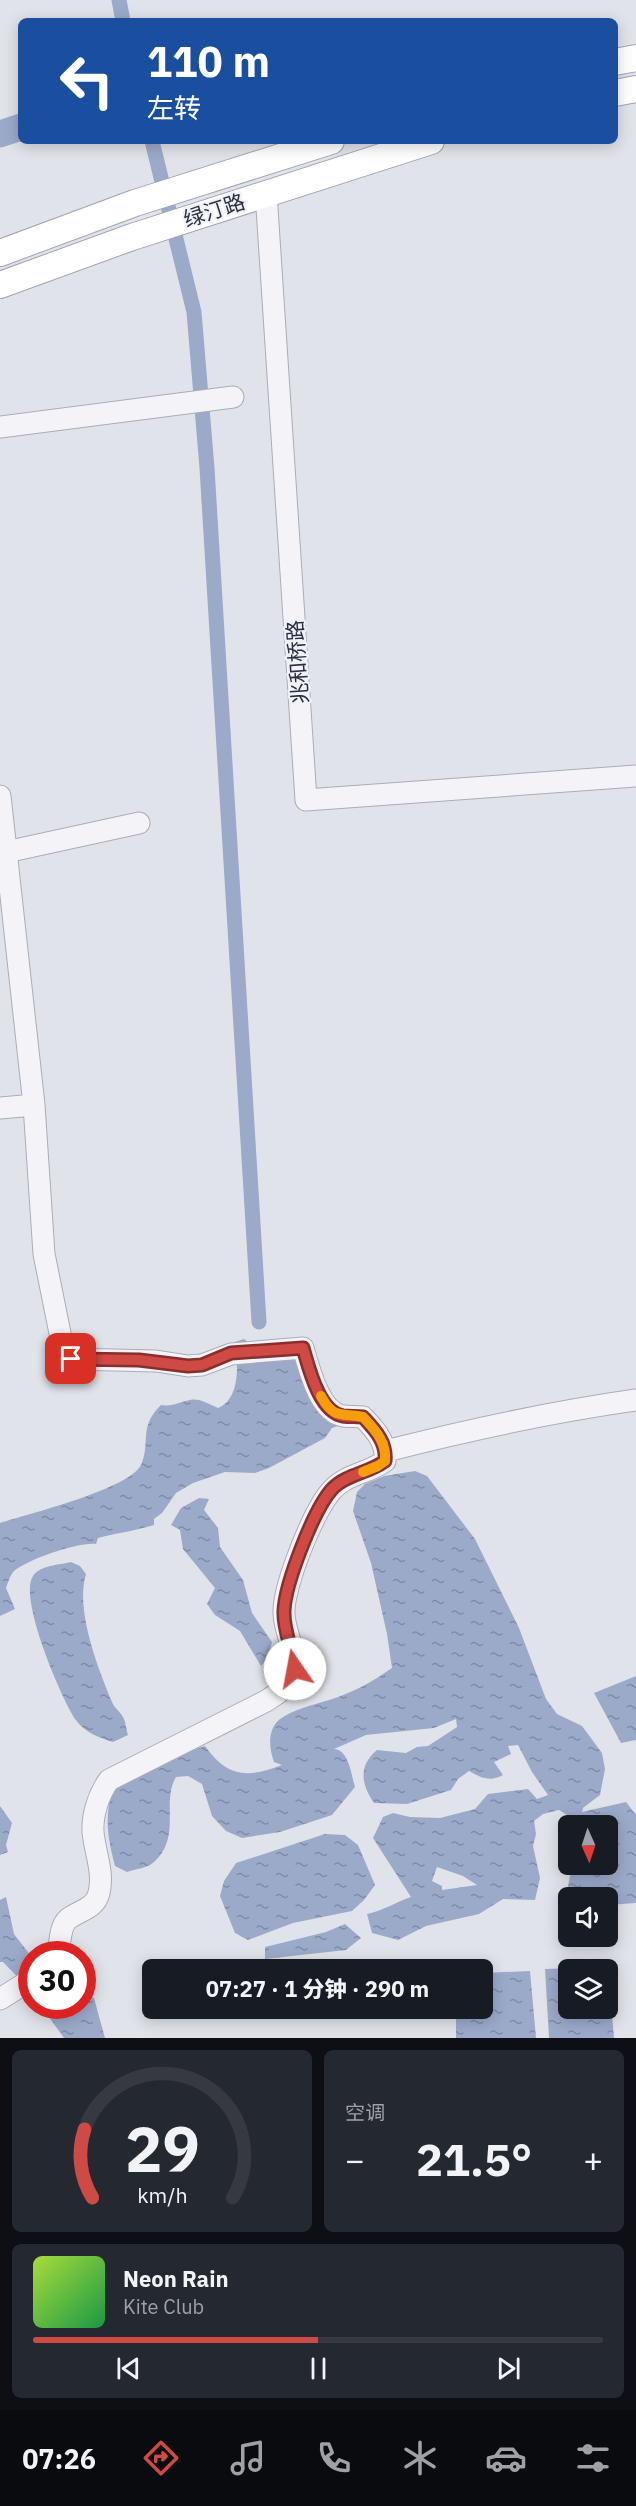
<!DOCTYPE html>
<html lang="zh">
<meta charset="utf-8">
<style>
body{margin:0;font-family:"IBM Plex Sans","Noto Sans SC",sans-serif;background:#242831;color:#f1f3f6;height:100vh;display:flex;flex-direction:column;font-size:22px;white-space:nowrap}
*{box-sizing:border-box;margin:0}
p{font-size:20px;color:#9ea1a6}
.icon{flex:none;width:33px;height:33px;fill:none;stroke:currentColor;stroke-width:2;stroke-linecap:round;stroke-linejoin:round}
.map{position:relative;height:2038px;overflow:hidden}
.side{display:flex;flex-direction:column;gap:12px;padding:12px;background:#0d0f14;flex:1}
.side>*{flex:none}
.hud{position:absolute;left:18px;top:18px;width:600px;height:126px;border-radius:9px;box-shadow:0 3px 15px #0003;background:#1a4fa0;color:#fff;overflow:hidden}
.needle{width:39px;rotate:177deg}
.controls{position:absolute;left:558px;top:1815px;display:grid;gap:12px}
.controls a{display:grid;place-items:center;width:60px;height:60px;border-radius:9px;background:#171b24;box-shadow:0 3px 15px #0003;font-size:30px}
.speed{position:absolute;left:18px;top:1941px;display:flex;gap:12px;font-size:30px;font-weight:700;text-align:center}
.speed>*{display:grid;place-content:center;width:78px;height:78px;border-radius:50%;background:#171b24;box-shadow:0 3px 15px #0003;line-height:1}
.speed .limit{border:9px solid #d22;background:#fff;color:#111}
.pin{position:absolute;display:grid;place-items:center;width:51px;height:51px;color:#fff;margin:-26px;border-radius:12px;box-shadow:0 3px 9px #0006}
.me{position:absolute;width:66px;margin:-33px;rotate:348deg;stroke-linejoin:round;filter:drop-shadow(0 0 4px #0008)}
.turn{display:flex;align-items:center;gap:21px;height:126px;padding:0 30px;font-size:27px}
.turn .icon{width:78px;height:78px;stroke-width:2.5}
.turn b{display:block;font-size:42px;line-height:51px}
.big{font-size:45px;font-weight:800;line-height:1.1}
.side .widget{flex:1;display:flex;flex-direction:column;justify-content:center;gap:9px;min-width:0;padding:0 21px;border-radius:9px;background:#242831}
.side .dial{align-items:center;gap:0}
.dial svg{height:156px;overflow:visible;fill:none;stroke:#363941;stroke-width:7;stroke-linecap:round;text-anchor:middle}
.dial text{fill:#f1f3f6;stroke:none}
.song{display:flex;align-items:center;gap:18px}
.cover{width:72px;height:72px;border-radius:9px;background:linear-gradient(135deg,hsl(80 70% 55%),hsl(140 70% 35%))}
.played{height:6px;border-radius:3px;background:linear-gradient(90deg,#cf4945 50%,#363941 50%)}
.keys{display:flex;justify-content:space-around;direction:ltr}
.heat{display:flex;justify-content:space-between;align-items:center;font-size:33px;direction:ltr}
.side .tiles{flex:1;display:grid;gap:12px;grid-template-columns:1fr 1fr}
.widget:last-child{grid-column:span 2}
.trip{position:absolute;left:142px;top:1959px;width:351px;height:60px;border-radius:9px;background:#171b24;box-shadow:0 3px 15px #0003;font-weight:800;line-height:60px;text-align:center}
.dock{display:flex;height:96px;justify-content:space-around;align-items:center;background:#090b0e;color:#9ea1a6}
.dock .icon{width:42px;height:42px}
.dock .active{color:#cf4945}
.dock b{font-size:27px;color:#f1f3f6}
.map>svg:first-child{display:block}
.water{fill:url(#water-ripples);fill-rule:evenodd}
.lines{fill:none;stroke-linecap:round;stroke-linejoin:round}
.canal{stroke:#9caaca;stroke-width:15}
.river{stroke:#9caaca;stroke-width:27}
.minor-casing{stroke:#aaadb7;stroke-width:23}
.major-casing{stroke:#a0a5b5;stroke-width:28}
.minor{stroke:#f4f4f8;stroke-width:21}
.major{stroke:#fff;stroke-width:26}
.route-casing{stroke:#872f2d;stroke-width:15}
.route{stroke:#cf4945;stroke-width:10}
.slow{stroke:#f59e0b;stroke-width:10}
.labels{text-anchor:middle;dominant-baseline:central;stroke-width:4.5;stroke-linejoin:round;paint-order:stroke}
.street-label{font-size:21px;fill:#292e41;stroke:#f0f2f7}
</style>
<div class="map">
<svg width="636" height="2038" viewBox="0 0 636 2038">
<defs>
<pattern id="water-ripples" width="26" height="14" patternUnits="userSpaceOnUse" patternTransform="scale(1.5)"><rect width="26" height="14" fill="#9caaca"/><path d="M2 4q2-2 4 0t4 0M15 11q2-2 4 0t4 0" fill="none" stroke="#7f8ba6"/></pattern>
</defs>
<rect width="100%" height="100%" fill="#e1e3ea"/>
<!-- water -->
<path class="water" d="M244 1339 262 1353 293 1354 341 1425 332 1428 325 1438 269 1468 255 1473 225 1472 193 1483 176 1493 162 1513 154 1519V1525C135 1531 116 1533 98 1538L96 1544C78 1542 29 1559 14 1571 10 1575 8 1583 6 1588L15 1609 0 1616V1523C28 1514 129 1489 141 1465 151 1443 138 1427 161 1405 173 1407 179 1402 190 1400 199 1398 209 1404 218 1408 241 1399 238 1362 235 1342Z
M415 1471 427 1476 475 1539 519 1628 546 1699 557 1714 582 1726 602 1753 605 1769 600 1795 583 1808 582 1812 626 1802 636 1815V1903L608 1905V1898H568V1908H564L572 1865 608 1864V1826L580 1825V1823L559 1810 543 1814 534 1821 536 1834 533 1846 540 1878 535 1900 503 1899 479 1914 426 1926 398 1940 372 1933 367 1914C383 1911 396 1902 411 1897L373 1838 383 1817 393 1813 410 1817 440 1818 475 1809 488 1794 528 1789 537 1799 548 1795 532 1772 518 1745 508 1746 511 1754 494 1762 503 1775C490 1782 481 1778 469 1771L458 1779 451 1790 407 1804 374 1803C361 1784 358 1766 377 1750L406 1753 417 1747 428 1746 457 1727 456 1719 434 1728 366 1735 334 1749C349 1750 351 1774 355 1787L332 1815 280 1832 242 1838 226 1831 212 1816 202 1784 188 1776 176 1777C161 1802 182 1837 154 1862 148 1868 135 1869 127 1872L115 1866C105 1828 105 1813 116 1776L205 1746C228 1778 248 1778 282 1765L274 1762C269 1749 267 1729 280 1719 294 1709 313 1705 329 1700 352 1693 372 1682 392 1668L387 1634 371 1563 353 1511 357 1492 365 1484 384 1476ZM437 1867 463 1876 477 1885 442 1890V1886L432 1881Z
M199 1498 209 1499 204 1510 218 1528 220 1547 243 1580 252 1613 272 1642 268 1657 261 1666 240 1631 215 1615 207 1604 215 1588 183 1549 180 1530 171 1525 181 1508Z
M71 1562 80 1566 86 1574C75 1610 98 1668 112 1702 114 1708 120 1711 123 1717 126 1722 126 1729 128 1735L113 1742C98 1737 85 1733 75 1719 61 1697 18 1598 33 1576 40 1565 60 1565 71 1562Z
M636 1676V1740L621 1743 594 1693Z
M0 1806 12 1823 6 1845 8 1852 0 1855Z
M325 1834 345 1835 358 1845 375 1885 364 1900 352 1911 293 1923 248 1940 235 1933 220 1896 224 1881 236 1863Z
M6 1897 14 1934 31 1956V1991L3 1962H0V1900Z
M345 1924 361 1938 346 1950 265 1959V1947L326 1932Z
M608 1967 614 2038H549L545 1969ZM568 1970H608V2008H568Z
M530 1971 536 2038H456V2009L483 2008V1973Z
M85 1991 94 1998 105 2038H64L41 2006H82L83 1992Z"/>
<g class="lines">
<!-- canal -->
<path class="canal" d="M119 0 123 21
M152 141 194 312 207 468 259 1322"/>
<!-- river -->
<path class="river" d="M0 134 21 127"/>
<defs>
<path id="minor" d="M266 193 306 800 636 776
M0 427 233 397
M0 796 34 1105 44 1254 64 1353 71 1359 156 1361 188 1366 202 1365 231 1354 303 1348C309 1368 319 1412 343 1416 350 1417 356 1416 363 1417 375 1430 387 1442 385 1461 369 1473 347 1474 333 1489 314 1508 283 1587 284 1613 284 1632 298 1653 294 1672 290 1687 278 1693 266 1701L109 1780C99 1794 92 1814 93 1832 95 1853 104 1872 99 1893 95 1909 80 1910 68 1919 59 1927 61 1944 57 1954
M6 852 139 823
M0 1108 34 1105
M386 1451C468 1430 552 1412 636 1400
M0 1999 32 1979"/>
<path id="major" d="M615 62 636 58
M615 93 636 89
M0 253 135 203 331 141
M0 285 132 237 431 141"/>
</defs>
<!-- minor casing -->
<use href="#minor" class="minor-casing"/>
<!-- major casing -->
<use href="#major" class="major-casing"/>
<!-- minor -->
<use href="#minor" class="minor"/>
<!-- major -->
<use href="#major" class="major"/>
</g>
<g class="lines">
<defs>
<path id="route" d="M71 1359 139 1360 188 1366 202 1365 231 1353 303 1348C309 1368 319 1412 343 1416 350 1417 356 1416 363 1417 375 1430 387 1442 385 1461 369 1473 347 1474 333 1488 314 1508 285 1584 284 1611 283 1631 293 1649 295 1669"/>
</defs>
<!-- route casing -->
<use href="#route" class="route-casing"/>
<!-- route -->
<use href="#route" class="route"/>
<!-- slow -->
<path class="slow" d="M321 1396C333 1419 341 1413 363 1417 375 1430 387 1442 385 1461L378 1466 363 1472"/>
</g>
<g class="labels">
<!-- street labels -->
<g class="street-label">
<text transform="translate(214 210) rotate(-18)">绿汀路</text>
<text transform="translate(297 662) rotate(-94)">兆和桥路</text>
</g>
</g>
</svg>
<div class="controls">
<a><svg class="needle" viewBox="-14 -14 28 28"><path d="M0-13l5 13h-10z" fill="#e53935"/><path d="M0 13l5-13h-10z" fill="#9ea1a6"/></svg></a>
<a><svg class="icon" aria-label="sound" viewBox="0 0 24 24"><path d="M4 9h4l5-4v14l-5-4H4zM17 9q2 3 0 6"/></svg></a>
<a><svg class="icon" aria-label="layers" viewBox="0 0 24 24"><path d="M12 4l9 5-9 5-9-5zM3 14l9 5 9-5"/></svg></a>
</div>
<div class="speed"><div class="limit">30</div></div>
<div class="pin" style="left:71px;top:1359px;background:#d93025"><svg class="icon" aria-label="arrive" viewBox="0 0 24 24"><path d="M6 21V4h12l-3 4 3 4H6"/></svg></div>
<svg class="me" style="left:295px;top:1669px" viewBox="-20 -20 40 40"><circle r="19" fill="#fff"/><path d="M0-13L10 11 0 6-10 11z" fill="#cf4945"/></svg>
<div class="trip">07:27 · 1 分钟 · 290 m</div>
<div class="hud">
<div class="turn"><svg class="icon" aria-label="left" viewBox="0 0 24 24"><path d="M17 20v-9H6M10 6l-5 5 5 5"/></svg><div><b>110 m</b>左转</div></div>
</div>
</div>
<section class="side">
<div class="tiles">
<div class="widget dial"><svg viewBox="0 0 100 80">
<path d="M14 69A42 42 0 1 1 86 69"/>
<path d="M14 69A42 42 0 0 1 10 34" stroke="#cf4945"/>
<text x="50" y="56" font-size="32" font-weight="700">29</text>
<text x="50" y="72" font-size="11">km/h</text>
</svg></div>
<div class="widget"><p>空调</p>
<div class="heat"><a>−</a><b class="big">21.5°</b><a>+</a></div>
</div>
<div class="widget">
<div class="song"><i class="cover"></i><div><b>Neon Rain</b><p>Kite Club</p></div></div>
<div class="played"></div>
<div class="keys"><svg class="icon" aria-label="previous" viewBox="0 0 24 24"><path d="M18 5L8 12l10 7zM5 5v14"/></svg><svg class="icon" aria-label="pause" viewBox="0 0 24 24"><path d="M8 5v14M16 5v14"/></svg><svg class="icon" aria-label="next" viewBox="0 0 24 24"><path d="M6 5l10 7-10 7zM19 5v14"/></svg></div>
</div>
</div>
</section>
<nav class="dock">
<b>07:26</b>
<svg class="icon active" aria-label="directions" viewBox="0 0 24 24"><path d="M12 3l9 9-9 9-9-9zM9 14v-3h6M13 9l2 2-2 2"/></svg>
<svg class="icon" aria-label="music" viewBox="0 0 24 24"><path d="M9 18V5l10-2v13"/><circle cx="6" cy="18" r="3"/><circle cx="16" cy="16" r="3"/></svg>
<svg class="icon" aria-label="phone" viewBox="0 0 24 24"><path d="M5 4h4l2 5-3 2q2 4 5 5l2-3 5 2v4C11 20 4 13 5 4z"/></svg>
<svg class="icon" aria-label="climate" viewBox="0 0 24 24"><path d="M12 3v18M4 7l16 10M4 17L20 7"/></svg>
<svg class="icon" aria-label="car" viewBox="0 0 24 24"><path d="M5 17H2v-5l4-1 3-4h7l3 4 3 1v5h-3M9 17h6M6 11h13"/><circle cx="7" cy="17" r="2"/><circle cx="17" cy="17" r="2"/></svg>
<svg class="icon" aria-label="filters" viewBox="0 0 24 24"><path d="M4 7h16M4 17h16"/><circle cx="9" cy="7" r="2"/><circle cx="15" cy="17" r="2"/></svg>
</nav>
